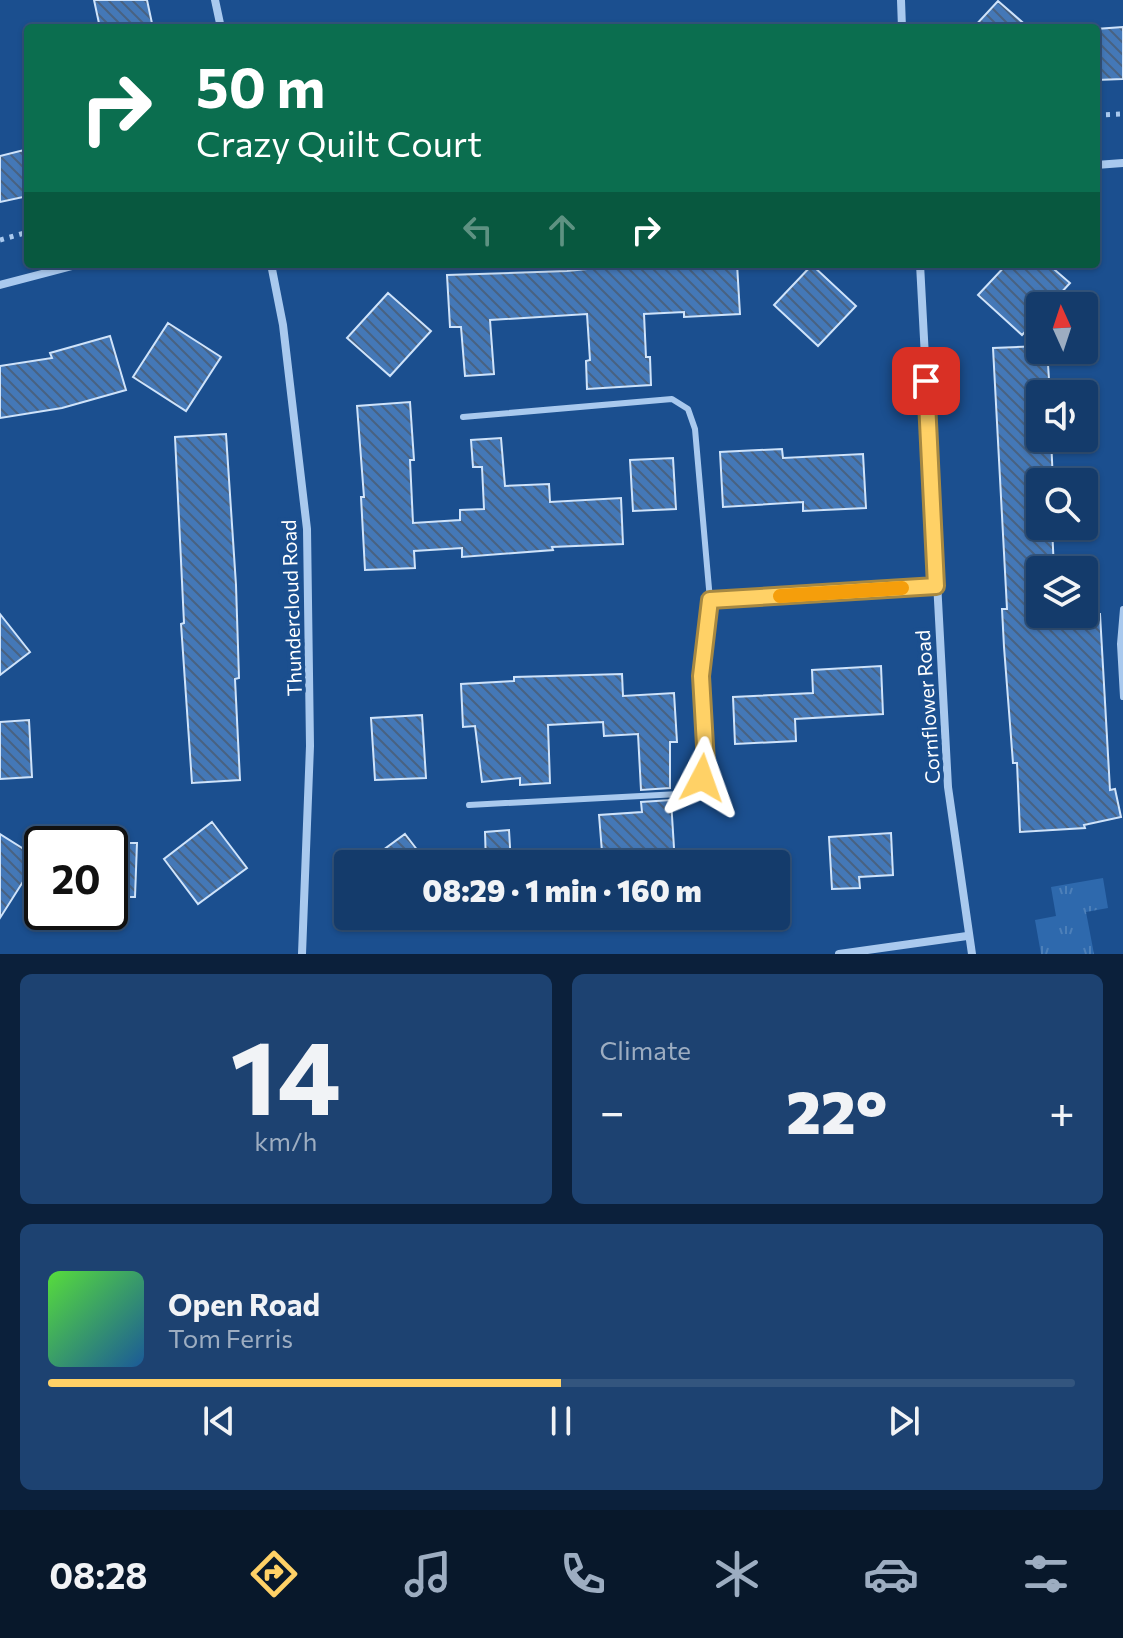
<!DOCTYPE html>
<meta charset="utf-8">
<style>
body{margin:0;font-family:Commissioner,sans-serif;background:#1d4271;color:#f1f3f6;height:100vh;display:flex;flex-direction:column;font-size:30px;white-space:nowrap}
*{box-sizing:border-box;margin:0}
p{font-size:26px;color:#9dadc1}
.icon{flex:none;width:44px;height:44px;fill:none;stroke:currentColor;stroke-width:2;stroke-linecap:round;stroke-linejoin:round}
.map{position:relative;height:954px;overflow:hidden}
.sheet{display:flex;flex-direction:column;gap:20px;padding:20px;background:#0b203b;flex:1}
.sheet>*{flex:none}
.banner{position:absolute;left:24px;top:24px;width:1076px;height:244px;border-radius:8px;box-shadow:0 2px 6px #0004,0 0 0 2px #33557e;background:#0b6e4f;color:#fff;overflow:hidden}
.needle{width:52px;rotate:357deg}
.buttons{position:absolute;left:1026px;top:292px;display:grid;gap:16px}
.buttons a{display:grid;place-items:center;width:72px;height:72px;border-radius:8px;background:#143b6b;box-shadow:0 2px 6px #0004,0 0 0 2px #33557e;font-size:40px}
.speed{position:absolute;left:24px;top:826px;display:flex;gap:16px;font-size:40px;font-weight:700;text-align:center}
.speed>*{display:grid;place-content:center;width:104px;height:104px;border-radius:50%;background:#143b6b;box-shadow:0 2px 6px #0004,0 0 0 2px #33557e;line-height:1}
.speed .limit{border:4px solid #111;border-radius:12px;background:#fff;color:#111}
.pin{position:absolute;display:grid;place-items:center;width:68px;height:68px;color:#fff;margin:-34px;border-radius:16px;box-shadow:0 4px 12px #0006}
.me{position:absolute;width:88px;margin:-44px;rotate:4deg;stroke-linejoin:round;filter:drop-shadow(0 0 6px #0008)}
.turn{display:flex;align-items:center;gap:28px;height:168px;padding:0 40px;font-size:36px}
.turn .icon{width:104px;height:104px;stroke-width:2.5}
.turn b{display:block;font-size:56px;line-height:68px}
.lanes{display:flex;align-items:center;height:76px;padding:0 40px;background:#0003;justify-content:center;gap:40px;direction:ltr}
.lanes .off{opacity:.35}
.big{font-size:60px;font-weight:800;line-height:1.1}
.sheet .card{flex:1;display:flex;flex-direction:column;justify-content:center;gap:12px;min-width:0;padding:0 28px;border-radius:12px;background:#1d4271}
.sheet .dial{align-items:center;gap:0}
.dial b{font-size:104px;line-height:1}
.song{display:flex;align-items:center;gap:24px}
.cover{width:96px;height:96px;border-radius:12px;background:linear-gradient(135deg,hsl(110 70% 55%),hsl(210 70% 35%))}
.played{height:8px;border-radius:4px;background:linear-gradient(90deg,#ffd166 50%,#33557e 50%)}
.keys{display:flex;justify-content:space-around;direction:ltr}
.heat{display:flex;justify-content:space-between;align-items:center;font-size:44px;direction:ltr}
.sheet .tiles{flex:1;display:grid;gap:20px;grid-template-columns:1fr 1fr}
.card:last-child{grid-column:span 2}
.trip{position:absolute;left:334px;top:850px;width:456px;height:80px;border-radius:8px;background:#143b6b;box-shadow:0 2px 6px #0004,0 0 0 2px #33557e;font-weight:800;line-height:80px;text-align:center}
.dock{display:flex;height:128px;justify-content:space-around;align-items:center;background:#08182b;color:#9dadc1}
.dock .icon{width:56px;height:56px}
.dock .current{color:#ffd166}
.dock b{font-size:36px;color:#f1f3f6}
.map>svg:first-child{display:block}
.park{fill:url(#park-tufts)}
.building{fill:url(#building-back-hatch);stroke:#cfe3fa;stroke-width:2}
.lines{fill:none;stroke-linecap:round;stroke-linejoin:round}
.path{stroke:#a9c9ee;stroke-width:5;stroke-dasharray:4 6;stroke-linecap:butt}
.service{stroke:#a9c9ee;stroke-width:6}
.minor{stroke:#a9c9ee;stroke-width:8}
.route-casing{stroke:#a68842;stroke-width:20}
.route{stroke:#ffd166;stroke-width:14}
.slow{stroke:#f59e0b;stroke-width:14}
.labels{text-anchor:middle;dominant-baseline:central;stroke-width:8;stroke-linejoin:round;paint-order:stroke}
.street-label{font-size:20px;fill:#fff;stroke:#1b4f8f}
</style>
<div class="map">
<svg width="1123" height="954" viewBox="0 0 1123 954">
<defs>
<pattern id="park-tufts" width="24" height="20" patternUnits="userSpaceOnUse" patternTransform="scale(2)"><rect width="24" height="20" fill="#2e69ad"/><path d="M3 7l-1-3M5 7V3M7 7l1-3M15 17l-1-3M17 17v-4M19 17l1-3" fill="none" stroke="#4d80b9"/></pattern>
<pattern id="building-back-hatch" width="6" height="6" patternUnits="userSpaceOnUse" patternTransform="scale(2)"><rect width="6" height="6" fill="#4478b7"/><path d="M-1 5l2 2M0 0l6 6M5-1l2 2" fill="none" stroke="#486282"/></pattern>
</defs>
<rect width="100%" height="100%" fill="#1b4f8f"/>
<!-- park -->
<path class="park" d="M1103 878 1108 908 1086 912 1094 954H1041L1035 920 1056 916 1051 887Z"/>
<!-- building -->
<path class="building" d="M94 0H147L153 28H100Z
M998 1 1029 28H973Z
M1123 27V79L1096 80V29Z
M28 149V196L0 202V156Z
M638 264H656L657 268 737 264 740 314 684 317V312L644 314 646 357H650L651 385 587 389 586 361 590 360 587 314 490 320 494 374 465 376 461 327H450L447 275 567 271Z
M1007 264H1048L1070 283 1049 306H1040V316L1022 335 978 295Z
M812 265 856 306 818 346 774 305Z
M388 293 431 331 390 376 347 338Z
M168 323 221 357 186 411 133 377Z
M110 336 126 390 62 408 0 418V366L52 358 50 353Z
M1040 346V350H1047L1050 394H1040V438H1051L1053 482H1040V526H1052L1054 570H1040V614H1100L1110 790 1115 789 1121 817 1084 825 1085 828 1020 832 1017 763H1013L1004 647 1002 609H1007L993 348Z
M410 402 414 460H410L413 523 460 520V510L484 509 482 467H473L471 440 501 438 505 486 549 484 550 502 621 498 623 544 552 547 553 550 462 557V548L414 551 415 568 365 570 361 497H364L357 406Z
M226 434 236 585 239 678 235 679 240 780 192 783 181 624 184 623 175 437Z
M782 449 783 458 863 454 866 508 803 511V502L723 507 720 452Z
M673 458 676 509 633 511 630 460Z
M0 614 30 652 0 675Z
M881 666 883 714 795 719 796 741 735 744 733 697 813 693 812 670Z
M622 674 623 696 674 693 677 742H670V788L641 790 638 734 604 736 603 722 548 725 550 783 520 785V778L482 782 475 726 463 727 461 684 514 681V677Z
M422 715 426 778 375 780 371 718Z
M29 720 32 777 0 779V722Z
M671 800 675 864H603L599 815 642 812 641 802Z
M212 822 247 868 198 904 164 859Z
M509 830 511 864H486L485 832Z
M891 833 893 875 859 877 860 888 832 889 829 837Z
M0 834 38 858 0 918Z
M405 834 428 864H364Z
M110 843H137L135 897H110Z"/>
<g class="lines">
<!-- path -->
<path class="path" d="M1096 115 1123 114
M0 240 28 232"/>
<!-- service -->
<path class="service" d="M463 417 672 399 688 409 695 429 710 600 701 676 706 763 702 778 693 788 679 794 469 805
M1123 609 1120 644 1123 697"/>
<!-- minor -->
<path class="minor" d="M215 0 221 28
M901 0 902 28
M1096 165 1123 163
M271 264 283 325 307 529 310 746 302 954
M920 264 948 787 972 954
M0 285 80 264
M710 600 936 586
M839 954 967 936"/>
</g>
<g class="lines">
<defs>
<path id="route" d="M702 778 706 763 701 676 710 600 936 586 926 381"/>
</defs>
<!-- route casing -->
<use href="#route" class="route-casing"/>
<!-- route -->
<use href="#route" class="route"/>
<!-- slow -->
<path class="slow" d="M780 596 902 588"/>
</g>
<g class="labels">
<!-- street labels -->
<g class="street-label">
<text transform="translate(291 608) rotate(-92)">Thundercloud Road</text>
<text transform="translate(927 707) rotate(-94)">Cornflower Road</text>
</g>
</g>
</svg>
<div class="buttons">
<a><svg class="needle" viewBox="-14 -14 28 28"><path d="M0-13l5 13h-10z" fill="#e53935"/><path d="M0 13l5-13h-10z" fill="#9dadc1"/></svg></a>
<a><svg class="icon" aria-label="sound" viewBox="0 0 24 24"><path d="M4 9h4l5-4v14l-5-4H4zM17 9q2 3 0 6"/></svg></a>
<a><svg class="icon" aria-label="search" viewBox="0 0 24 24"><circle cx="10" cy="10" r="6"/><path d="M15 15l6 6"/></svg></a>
<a><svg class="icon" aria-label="layers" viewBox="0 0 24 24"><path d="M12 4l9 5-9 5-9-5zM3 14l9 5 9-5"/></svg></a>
</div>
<div class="speed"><div class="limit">20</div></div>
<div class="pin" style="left:926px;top:381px;background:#d93025"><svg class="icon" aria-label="arrive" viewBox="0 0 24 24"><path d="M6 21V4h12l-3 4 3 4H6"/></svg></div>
<svg class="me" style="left:702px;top:778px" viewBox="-20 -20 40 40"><path d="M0-17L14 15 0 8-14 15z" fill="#ffd166" stroke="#fff" stroke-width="4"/></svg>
<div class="trip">08:29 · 1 min · 160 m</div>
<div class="banner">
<div class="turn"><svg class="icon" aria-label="right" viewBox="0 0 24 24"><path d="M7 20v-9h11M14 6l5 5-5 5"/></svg><div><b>50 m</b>Crazy Quilt Court</div></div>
<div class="lanes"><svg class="icon off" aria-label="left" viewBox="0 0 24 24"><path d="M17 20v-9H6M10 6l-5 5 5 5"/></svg><svg class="icon off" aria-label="ahead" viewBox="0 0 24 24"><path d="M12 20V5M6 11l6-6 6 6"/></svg><svg class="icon" aria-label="right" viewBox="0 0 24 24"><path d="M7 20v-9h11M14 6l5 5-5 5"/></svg></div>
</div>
</div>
<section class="sheet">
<div class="tiles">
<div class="card dial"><b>14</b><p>km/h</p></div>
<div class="card"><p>Climate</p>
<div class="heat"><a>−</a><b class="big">22°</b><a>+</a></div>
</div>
<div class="card">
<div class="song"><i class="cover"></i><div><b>Open Road</b><p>Tom Ferris</p></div></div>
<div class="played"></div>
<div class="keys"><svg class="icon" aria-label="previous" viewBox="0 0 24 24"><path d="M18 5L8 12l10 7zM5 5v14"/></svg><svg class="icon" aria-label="pause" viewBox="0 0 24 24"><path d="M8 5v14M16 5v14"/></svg><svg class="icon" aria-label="next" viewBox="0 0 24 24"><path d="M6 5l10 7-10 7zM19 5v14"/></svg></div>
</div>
</div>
</section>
<nav class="dock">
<b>08:28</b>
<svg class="icon current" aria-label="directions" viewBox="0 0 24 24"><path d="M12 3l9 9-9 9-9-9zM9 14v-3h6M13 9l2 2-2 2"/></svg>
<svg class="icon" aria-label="music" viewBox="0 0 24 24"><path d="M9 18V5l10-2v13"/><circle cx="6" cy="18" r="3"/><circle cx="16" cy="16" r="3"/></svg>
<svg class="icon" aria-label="phone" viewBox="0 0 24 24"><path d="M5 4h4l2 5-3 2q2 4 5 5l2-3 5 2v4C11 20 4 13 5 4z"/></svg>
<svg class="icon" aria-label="climate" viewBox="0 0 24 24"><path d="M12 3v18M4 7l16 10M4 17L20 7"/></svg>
<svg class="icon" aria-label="car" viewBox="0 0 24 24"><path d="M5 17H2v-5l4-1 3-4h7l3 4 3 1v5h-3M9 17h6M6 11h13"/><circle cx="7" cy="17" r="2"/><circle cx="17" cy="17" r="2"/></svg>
<svg class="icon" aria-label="filters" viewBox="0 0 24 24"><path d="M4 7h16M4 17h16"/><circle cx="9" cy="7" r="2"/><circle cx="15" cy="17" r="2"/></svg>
</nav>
